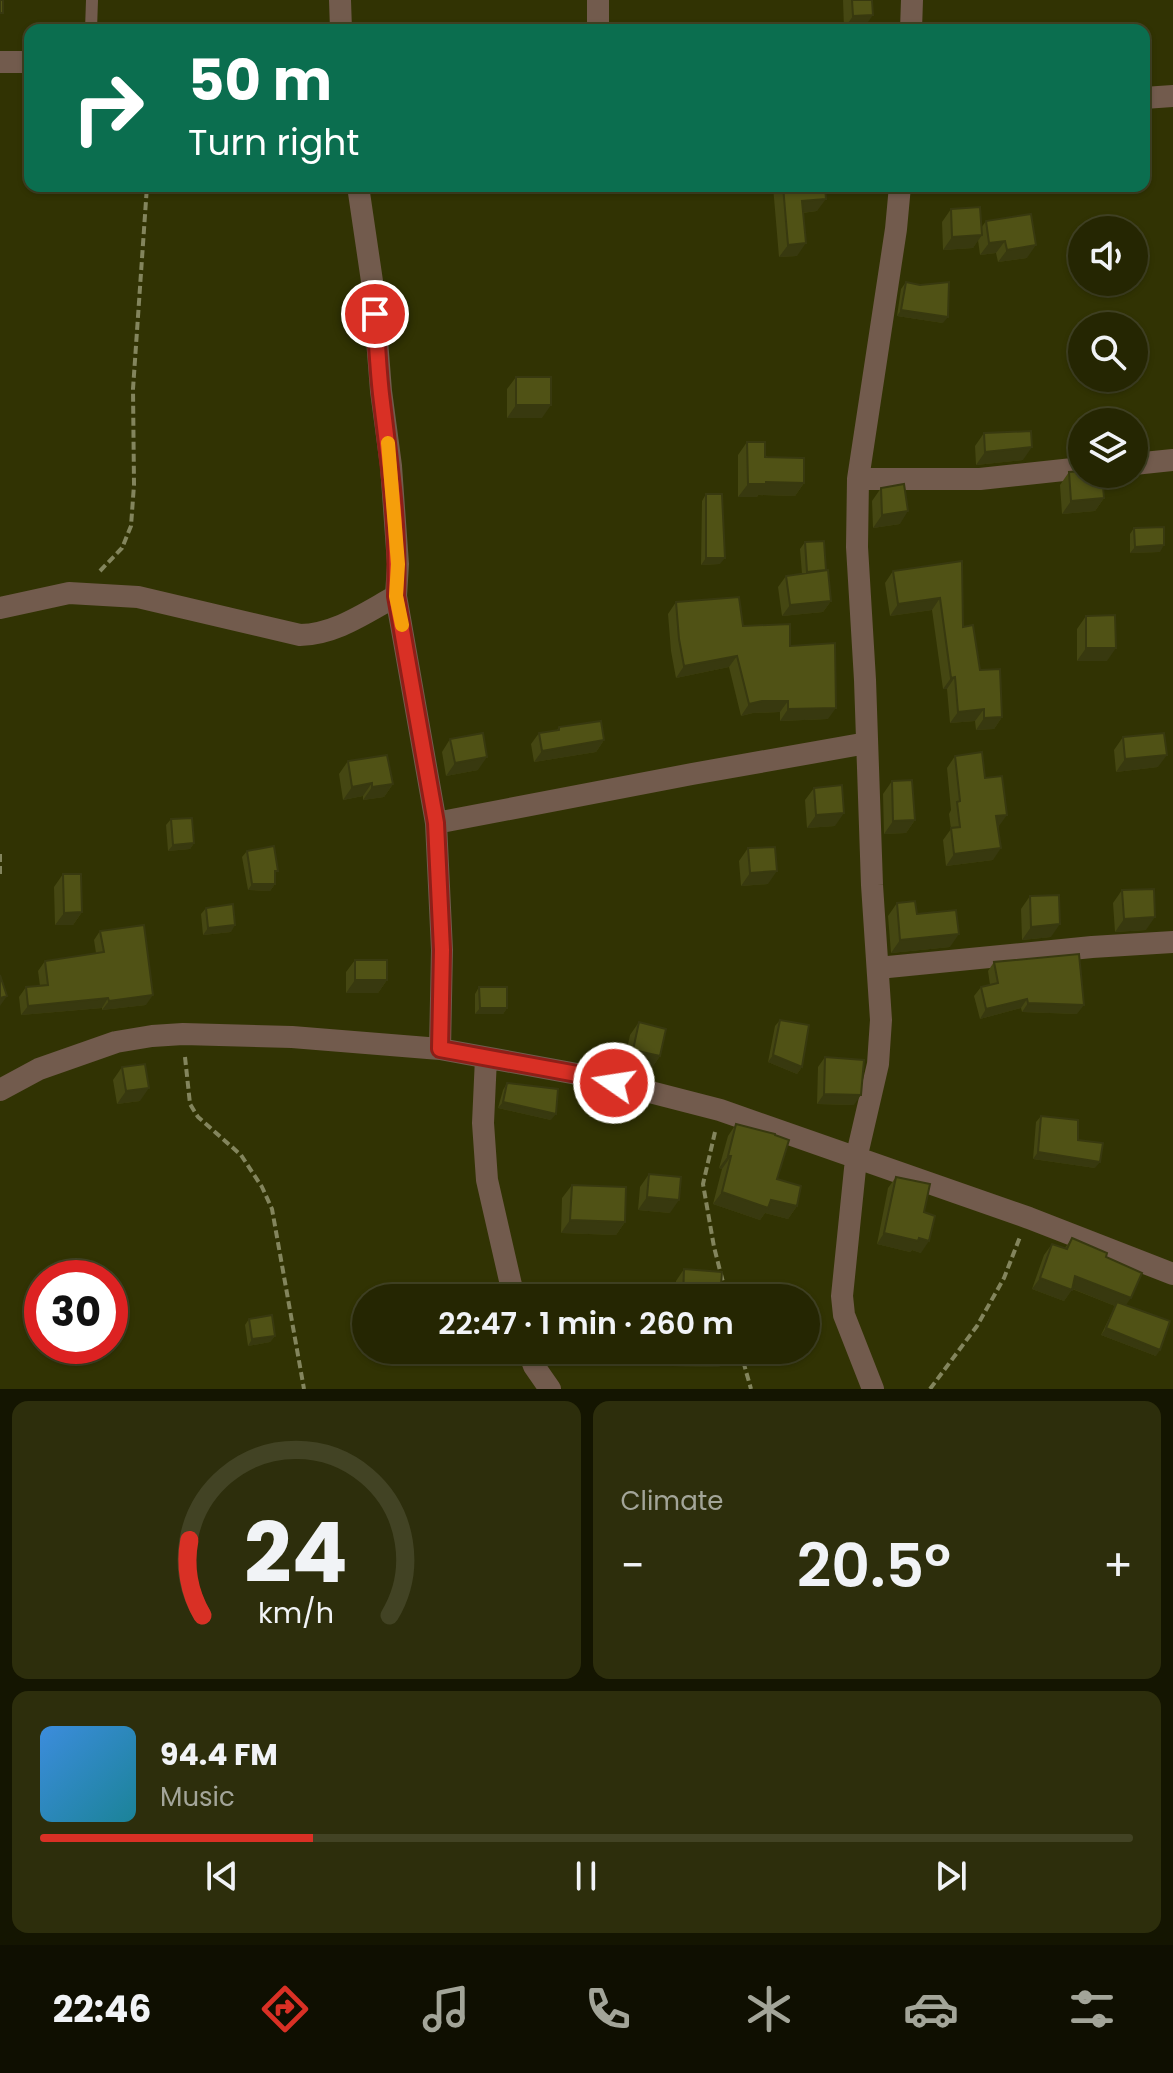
<!DOCTYPE html>
<meta charset="utf-8">
<style>
body{margin:0;font-family:Poppins,sans-serif;background:#2d2e0c;color:#f1f3f6;height:100vh;display:flex;flex-direction:column;font-size:30px;white-space:nowrap}
*{box-sizing:border-box;margin:0}
p{font-size:26px;color:#a3a599}
.icon{flex:none;width:44px;height:44px;fill:none;stroke:currentColor;stroke-width:2;stroke-linecap:round;stroke-linejoin:round}
.map{position:relative;height:1389px;overflow:hidden}
.drawer{display:flex;flex-direction:column;gap:12px;padding:12px;background:#141501;flex:1}
.drawer>*{flex:none}
.banner{position:absolute;left:24px;top:24px;width:1126px;height:168px;border-radius:16px;box-shadow:0 2px 6px #0004,0 0 0 2px #424324;background:#0b6e4f;color:#fff;overflow:hidden}
.buttons{position:absolute;left:1068px;top:216px;display:grid;gap:16px}
.buttons a{display:grid;place-items:center;width:80px;height:80px;border-radius:50%;background:#252602;box-shadow:0 2px 6px #0004,0 0 0 2px #424324;font-size:40px}
.speed{position:absolute;left:24px;top:1260px;display:flex;gap:16px;font-size:40px;font-weight:700;text-align:center}
.speed>*{display:grid;place-content:center;width:104px;height:104px;border-radius:50%;background:#252602;box-shadow:0 2px 6px #0004,0 0 0 2px #424324;line-height:1}
.speed .limit{border:12px solid #d22;background:#fff;color:#111}
.pin{position:absolute;display:grid;place-items:center;width:68px;height:68px;color:#fff;margin:-34px;border:4px solid #fff;border-radius:50%;box-shadow:0 2px 8px #0007}
.me{position:absolute;width:88px;margin:-44px;rotate:283deg;stroke-linejoin:round;filter:drop-shadow(0 0 6px #0008)}
.turn{display:flex;align-items:center;gap:28px;height:168px;padding:0 32px;font-size:36px}
.turn .icon{width:104px;height:104px;stroke-width:2.5}
.turn b{display:block;font-size:56px;line-height:68px}
.big{font-size:60px;font-weight:600;line-height:1.1}
.drawer .widget{flex:1;display:flex;flex-direction:column;justify-content:center;gap:12px;min-width:0;padding:0 28px;border-radius:16px;background:#2d2e0c}
.drawer .dial{align-items:center;gap:0}
.dial svg{height:208px;overflow:visible;fill:none;stroke:#424324;stroke-width:7;stroke-linecap:round;text-anchor:middle}
.dial text{fill:#f1f3f6;stroke:none}
.song{display:flex;align-items:center;gap:24px}
.cover{width:96px;height:96px;border-radius:12px;background:linear-gradient(135deg,hsl(210 70% 55%),hsl(190 70% 35%))}
.played{height:8px;border-radius:4px;background:linear-gradient(90deg,#d93025 25%,#424324 25%)}
.keys{display:flex;justify-content:space-around;direction:ltr}
.heat{display:flex;justify-content:space-between;align-items:center;font-size:44px;direction:ltr}
.drawer .tiles{flex:1;display:grid;gap:12px;grid-template-columns:1fr 1fr}
.widget:last-child{grid-column:span 2}
.trip{position:absolute;left:352px;top:1284px;width:468px;height:80px;border-radius:40px;background:#252602;box-shadow:0 2px 6px #0004,0 0 0 2px #424324;font-weight:600;line-height:80px;text-align:center}
.tabs{display:flex;height:128px;justify-content:space-around;align-items:center;background:#0f0f01;color:#a3a599}
.tabs .icon{width:56px;height:56px}
.tabs .on{color:#d93025}
.tabs b{font-size:36px;color:#f1f3f6}
.map>svg:first-child{display:block}
.lines{fill:none;stroke-linecap:round;stroke-linejoin:round}
.path{stroke:#83855d;stroke-width:4;stroke-dasharray:8 4;stroke-linecap:butt}
.service{stroke:#725b4d;stroke-width:12}
.minor{stroke:#725b4d;stroke-width:22}
.wall{fill:#454712}
.shaded-wall{fill:#38390f}
.building{fill:#505215;stroke:#38390f;stroke-width:2}
.route-casing{stroke:#8d1f18;stroke-width:20}
.route{stroke:#d93025;stroke-width:14}
.slow{stroke:#f59e0b;stroke-width:14}
</style>
<div class="map">
<svg width="1173" height="1389" viewBox="0 0 1173 1389">
<rect width="100%" height="100%" fill="#313303"/>
<g class="lines">
<!-- path -->
<path class="path" d="M100 571 122 548 131 526 134 485 133 389 147 186
M0 854V877
M185 1057 190 1104 198 1117 241 1155 262 1187 272 1209 304 1389
M715 1132 703 1184 714 1247 727 1298
M740 1350 751 1389
M930 1389 977 1326 1004 1278 1020 1237"/>
<!-- service -->
<path class="service" d="M91 30 92 0"/>
<!-- minor -->
<path class="minor" d="M340 0 341 30
M598 30V0
M911 30 912 0
M0 62H30
M1144 98 1173 96
M358 186 373 288 381 391 391 466 398 564 396 596 436 823 442 950 440 1049
M1134 464 1173 460
M858 479H980L1082 468
M0 608 69 593 138 597 300 635C336 634 365 613 396 596
M436 823 692 774 867 743
M878 968 1092 947 1173 942
M486 1058 483 1123 487 1180 514 1298
M0 1090 39 1069 116 1042 152 1036 183 1034 292 1037 440 1049 588 1076 720 1110 1029 1218 1173 1274
M528 1350 534 1366 550 1389
M873 1389 844 1315 842 1296 856 1159 878 1064 881 1020 872 885 865 680 857 547 858 479 896 229 900 186"/>
</g>
<!-- wall -->
<path class="wall" d="M843 0H872L864 28 844 29Z
M773 186H825L817 211 803 213 797 256 779 257Z
M951 209 981 228 986 221 1027 258 998 262 996 253 980 255 978 240 973 248 943 250 942 222Z
M906 282 943 323 897 316 901 289Z
M516 377 542 418H507V389Z
M984 433 1023 460 976 465 975 446Z
M747 442 804 483 795 496 758 495 757 497H738V455Z
M1069 472 1104 498 1095 511 1062 514 1060 485Z
M881 488 900 524 873 528 872 501Z
M706 494 720 564 701 565 702 501Z
M1134 528 1160 552 1130 553V534Z
M805 542 826 570 831 601 823 612 782 616 778 587 786 576 802 574 800 549Z
M962 561 963 627 980 670 1002 717 994 729 976 730 975 721 950 723 947 689H943L932 610 890 616 885 583 893 571Z
M676 602 743 626 790 646 828 719 780 721V712L753 713 741 716 729 667 676 678 671 651 668 614Z
M1086 616 1107 661H1077V629Z
M559 727 604 740 596 752 534 762 531 744 539 733 557 730Z
M1123 737 1158 767 1116 772 1114 750Z
M450 739 478 770 446 776 442 752Z
M955 756 985 778 999 826 993 860 946 866 943 840 951 829 949 814 951 810 947 768Z
M348 761 393 784 384 797 363 800V796L343 800 339 774Z
M892 781 915 820 906 833 884 834 883 794Z
M814 788 835 826 807 828 805 800Z
M171 819 194 843 190 849 168 851 166 825Z
M748 848 768 884 741 886 739 861Z
M247 851 275 875V884L270 891 248 890 242 857Z
M63 874 82 912 73 925H55L54 887Z
M1122 890 1146 930 1115 932 1113 903Z
M1030 896 1051 937 1022 940 1021 909Z
M897 903 950 947 891 953 888 916Z
M206 908 231 932 203 935 201 914Z
M100 931 146 1005 102 1010V1008L21 1015 19 997 26 987 40 986 38 971 45 961 96 953 94 940Z
M355 960 387 980 378 993H346V972Z
M994 962 1077 1014 1022 1012 1021 1008 980 1019 974 996 981 987 990 985 988 971Z
M479 987 507 1008 503 1014H475V994Z
M780 1020 802 1067 797 1074 768 1062 775 1026Z
M639 1022 660 1056 651 1069 624 1063 630 1035Z
M825 1057 854 1105 817 1104 818 1067Z
M122 1067 140 1101 117 1104 113 1080Z
M507 1083 551 1120 498 1108 503 1090Z
M1041 1116 1078 1140 1095 1168 1033 1159 1036 1122Z
M736 1124 797 1206 788 1219 765 1213 760 1220 713 1204 722 1169 719 1168 728 1136Z
M649 1174 670 1213 638 1210 640 1187Z
M896 1177 924 1212 921 1253 912 1250 910 1252 877 1244 888 1188Z
M572 1185 625 1222 616 1235 561 1233 562 1198Z
M1072 1238 1106 1257 1126 1305 1156 1356 1101 1335 1115 1306 1072 1289 1064 1301 1032 1289 1044 1255 1052 1244 1065 1248Z
M684 1269 720 1298H675L676 1281Z
M249 1319 275 1336 270 1342 248 1346 245 1325Z
M672 1350H728L727 1356 719 1367 671 1366Z"/>
<!-- shaded-wall -->
<path class="shaded-wall" d="M873 15 864 28 844 29 853 16Z
M826 199 817 211 793 214 802 201Z
M982 235 973 248 943 250 952 237Z
M1005 241 996 253 980 255 989 243Z
M806 243 797 256 779 257 788 245Z
M1036 245 1027 258 998 262 1007 250Z
M901 310 948 317 943 323 897 316Z
M516 405H551L542 418H507Z
M1032 447 1023 460 976 465 985 452Z
M766 482 804 483 795 496 758 495 757 497H738L748 484Z
M1104 498 1095 511 1062 514 1071 501Z
M908 511 900 524 873 528 882 515Z
M1164 545 1160 552 1130 553 1135 547Z
M706 558H725L720 564 701 565Z
M940 598 932 610 890 616 898 604Z
M831 601 823 612 782 616 790 605Z
M1086 648H1116L1107 661H1077Z
M737 656 729 667 676 678 684 666Z
M955 677 947 689H943L951 678Z
M762 701H788L780 712 753 713 741 716 749 704Z
M836 708 828 719 780 721 788 709Z
M984 709 975 721 950 723 958 712Z
M1002 717 994 729 976 730 984 718Z
M604 740 596 752 534 762 542 751Z
M1167 755 1158 767 1116 772 1125 759Z
M487 757 478 770 446 776 455 763Z
M372 783 363 796 343 800 352 787Z
M393 784 384 797 363 800 372 787Z
M844 813 835 826 807 828 816 815Z
M1007 815 999 826 988 828 996 816Z
M915 820 906 833 884 834 893 821Z
M194 843 190 849 168 851 173 845Z
M1001 848 993 860 946 866 954 854Z
M777 871 768 884 741 886 750 873Z
M252 884H275L270 891 248 890Z
M82 912 73 925H55L64 913Z
M1155 917 1146 930 1115 932 1124 919Z
M1060 924 1051 937 1022 940 1031 927Z
M235 925 231 932 203 935 208 928Z
M959 934 950 947 891 953 900 940Z
M355 980H387L378 993H346Z
M153 995 146 1005 102 1010 109 1001Z
M7 996 0 1006V998Z
M108 998 102 1008 21 1015 28 1006Z
M1027 999 1021 1008 980 1019 986 1009Z
M1028 1003 1084 1005 1077 1014 1022 1012Z
M480 1008H507L503 1014H475Z
M633 1050 660 1056 651 1069 624 1063Z
M773 1055 802 1067 797 1074 768 1062Z
M149 1088 140 1101 117 1104 126 1091Z
M824 1094 861 1095 854 1105 817 1104Z
M503 1102 556 1114 551 1120 498 1108Z
M1038 1152 1100 1162 1095 1168 1033 1159Z
M728 1156H731L722 1169 719 1168Z
M722 1192 771 1200 797 1206 788 1219 765 1213 760 1220 713 1204Z
M647 1197 679 1200 670 1213 638 1210Z
M570 1220 625 1222 616 1235 561 1233Z
M884 1233 919 1238 929 1241 921 1253 912 1250 910 1252 877 1244Z
M1075 1276 1131 1298 1123 1309 1117 1302 1115 1306 1068 1287Z
M1040 1278 1072 1290 1064 1301 1032 1289Z
M1106 1328 1160 1350 1156 1356 1101 1335Z
M275 1336 270 1342 248 1346 252 1339Z
M679 1354 727 1356 719 1367 671 1366Z"/>
<!-- building -->
<path class="building" d="M0 0H3V13H0Z
M852 0H872L873 15 853 16Z
M783 186H825L826 199 802 201 806 243 788 245Z
M980 207 982 235 952 237 951 209Z
M1031 214 1036 245 1007 250 1005 241 989 243 986 221Z
M906 282 920 285 949 282 948 317 901 310Z
M516 377H551V405H516Z
M1031 431 1032 447 985 452 984 433Z
M747 442H765V457L804 458V483L766 482V484H748Z
M1082 471V474H1102L1104 498 1071 501 1069 472Z
M904 484 908 511 882 515 881 488Z
M706 494H722L725 558H706Z
M1164 527V545L1135 547 1134 528Z
M824 541 826 570 807 572 805 542Z
M962 561 963 627 973 625 980 670 1000 669 1002 717 984 718V709L958 712 955 677 951 678 940 598 898 604 893 571Z
M828 570 831 601 790 605 786 576Z
M739 597 743 626 790 624V646L835 643 836 708 788 709V701H762L749 704 737 656 684 666 679 639 676 602Z
M1115 615 1116 648H1086V616Z
M601 721 604 740 542 751 539 733 559 730V727Z
M483 733 487 757 455 763 450 739Z
M1164 733 1167 755 1125 759 1123 737Z
M982 752 985 778 1002 776 1007 815 996 816 1001 848 954 854 951 828 960 827 957 802 960 801 955 756Z
M387 755 393 784 372 787V783L352 787 348 761Z
M912 780 915 820 893 821 892 781Z
M842 785 844 813 816 815 814 788Z
M192 818 194 843 173 845 171 819Z
M274 846 278 871H275V884H252L247 851Z
M775 847 777 871 750 873 748 848Z
M63 874H81L82 912 64 913Z
M1154 889 1155 917 1124 919 1122 890Z
M1059 895 1060 924 1031 927 1030 896Z
M915 901 917 914 956 910 959 934 900 940 897 903Z
M233 904 235 925 208 928 206 908Z
M144 925 153 995 109 1001 108 998 28 1006 26 987 48 985 45 961 104 952 100 931Z
M1079 954 1084 1005 1028 1003 1027 999 986 1009 981 987 998 983 994 962Z
M355 960H387V980H355Z
M0 975 7 996 0 998Z
M479 987H507V1008H480Z
M780 1020 809 1025 802 1067 773 1055Z
M639 1022 666 1029 660 1056 633 1050Z
M825 1057 864 1060 861 1095 824 1094Z
M145 1064 149 1088 126 1091 122 1067Z
M507 1083 558 1089 556 1114 503 1102Z
M1041 1116 1078 1120V1140L1103 1143 1100 1162 1038 1152Z
M736 1124 775 1134V1135L789 1140 777 1179 801 1186 797 1206 771 1200 768 1208 722 1192 731 1156H728Z
M649 1174 681 1177 679 1200 647 1197Z
M896 1177 930 1184 924 1212 935 1216 929 1241 919 1238 918 1241 884 1233Z
M572 1185 626 1187 625 1222 570 1220Z
M1072 1238 1107 1253 1106 1257 1142 1273 1131 1298 1075 1276 1072 1290 1040 1278 1052 1244 1067 1249Z
M684 1269 722 1272 720 1298H683Z
M1117 1302 1170 1321 1160 1350 1106 1328Z
M272 1315 275 1336 252 1339 249 1319Z
M679 1350H728L727 1356 679 1354Z"/>
<g class="lines">
<defs>
<path id="route" d="M375 314C377 341 378 367 381 394 389 461 399 528 396 596L436 823 442 950 440 1049 588 1076 614 1083"/>
</defs>
<!-- route casing -->
<use href="#route" class="route-casing"/>
<!-- route -->
<use href="#route" class="route"/>
<!-- slow -->
<path class="slow" d="M388 443 398 564 396 596 402 625"/>
</g>
</svg>
<div class="buttons">
<a><svg class="icon" aria-label="sound" viewBox="0 0 24 24"><path d="M4 9h4l5-4v14l-5-4H4zM17 9q2 3 0 6"/></svg></a>
<a><svg class="icon" aria-label="search" viewBox="0 0 24 24"><circle cx="10" cy="10" r="6"/><path d="M15 15l6 6"/></svg></a>
<a><svg class="icon" aria-label="layers" viewBox="0 0 24 24"><path d="M12 4l9 5-9 5-9-5zM3 14l9 5 9-5"/></svg></a>
</div>
<div class="speed"><div class="limit">30</div></div>
<div class="pin" style="left:375px;top:314px;background:#d93025"><svg class="icon" aria-label="arrive" viewBox="0 0 24 24"><path d="M6 21V4h12l-3 4 3 4H6"/></svg></div>
<svg class="me" style="left:614px;top:1083px" viewBox="-20 -20 40 40"><circle r="17" fill="#d93025" stroke="#fff" stroke-width="3"/><path d="M0-11L8 9 0 5-8 9z" fill="#fff"/></svg>
<div class="trip">22:47 · 1 min · 260 m</div>
<div class="banner">
<div class="turn"><svg class="icon" aria-label="right" viewBox="0 0 24 24"><path d="M7 20v-9h11M14 6l5 5-5 5"/></svg><div><b>50 m</b>Turn right</div></div>
</div>
</div>
<section class="drawer">
<div class="tiles">
<div class="widget dial"><svg viewBox="0 0 100 80">
<path d="M14 69A42 42 0 1 1 86 69"/>
<path d="M14 69A42 42 0 0 1 9 40" stroke="#d93025"/>
<text x="50" y="56" font-size="32" font-weight="700">24</text>
<text x="50" y="72" font-size="11">km/h</text>
</svg></div>
<div class="widget"><p>Climate</p>
<div class="heat"><a>−</a><b class="big">20.5°</b><a>+</a></div>
</div>
<div class="widget">
<div class="song"><i class="cover"></i><div><b>94.4 FM</b><p>Music</p></div></div>
<div class="played"></div>
<div class="keys"><svg class="icon" aria-label="previous" viewBox="0 0 24 24"><path d="M18 5L8 12l10 7zM5 5v14"/></svg><svg class="icon" aria-label="pause" viewBox="0 0 24 24"><path d="M8 5v14M16 5v14"/></svg><svg class="icon" aria-label="next" viewBox="0 0 24 24"><path d="M6 5l10 7-10 7zM19 5v14"/></svg></div>
</div>
</div>
</section>
<nav class="tabs">
<b>22:46</b>
<svg class="icon on" aria-label="directions" viewBox="0 0 24 24"><path d="M12 3l9 9-9 9-9-9zM9 14v-3h6M13 9l2 2-2 2"/></svg>
<svg class="icon" aria-label="music" viewBox="0 0 24 24"><path d="M9 18V5l10-2v13"/><circle cx="6" cy="18" r="3"/><circle cx="16" cy="16" r="3"/></svg>
<svg class="icon" aria-label="phone" viewBox="0 0 24 24"><path d="M5 4h4l2 5-3 2q2 4 5 5l2-3 5 2v4C11 20 4 13 5 4z"/></svg>
<svg class="icon" aria-label="climate" viewBox="0 0 24 24"><path d="M12 3v18M4 7l16 10M4 17L20 7"/></svg>
<svg class="icon" aria-label="car" viewBox="0 0 24 24"><path d="M5 17H2v-5l4-1 3-4h7l3 4 3 1v5h-3M9 17h6M6 11h13"/><circle cx="7" cy="17" r="2"/><circle cx="17" cy="17" r="2"/></svg>
<svg class="icon" aria-label="filters" viewBox="0 0 24 24"><path d="M4 7h16M4 17h16"/><circle cx="9" cy="7" r="2"/><circle cx="15" cy="17" r="2"/></svg>
</nav>
